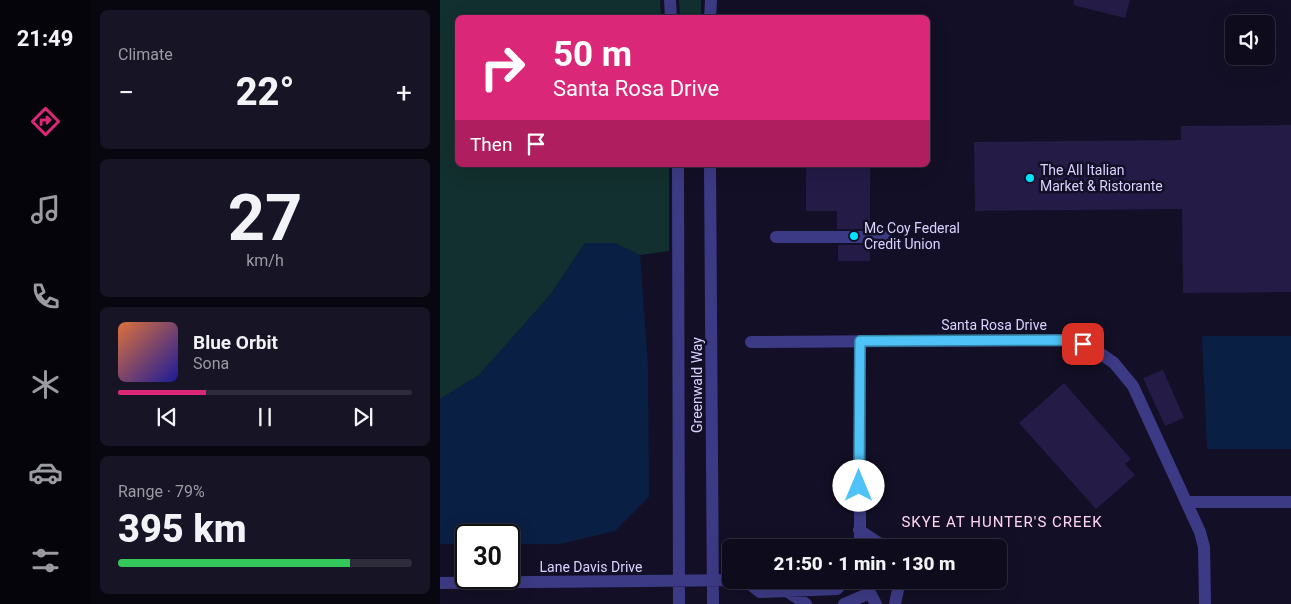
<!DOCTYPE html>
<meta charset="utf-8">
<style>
body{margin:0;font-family:Roboto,sans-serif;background:#171425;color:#f1f3f6;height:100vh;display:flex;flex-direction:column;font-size:19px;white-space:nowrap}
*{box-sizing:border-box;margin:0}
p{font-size:16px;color:#9b9ba3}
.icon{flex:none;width:28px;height:28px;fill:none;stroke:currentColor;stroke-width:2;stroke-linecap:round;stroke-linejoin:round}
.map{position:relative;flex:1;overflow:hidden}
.sheet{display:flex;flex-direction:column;gap:10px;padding:10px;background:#08060f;width:350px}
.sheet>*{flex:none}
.hud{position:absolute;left:15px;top:15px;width:475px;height:152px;border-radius:8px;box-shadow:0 5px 20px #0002,0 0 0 1px #2e2b3b;background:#db2777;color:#fff;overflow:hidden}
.controls{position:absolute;left:785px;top:15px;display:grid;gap:10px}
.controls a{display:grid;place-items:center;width:50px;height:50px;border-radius:8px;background:#0e0b1c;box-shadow:0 5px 20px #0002,0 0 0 1px #2e2b3b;font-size:25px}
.speed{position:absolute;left:15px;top:524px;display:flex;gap:10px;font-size:25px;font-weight:700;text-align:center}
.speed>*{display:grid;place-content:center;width:65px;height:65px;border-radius:50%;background:#0e0b1c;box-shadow:0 5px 20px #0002,0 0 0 1px #2e2b3b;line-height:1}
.speed .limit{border:2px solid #111;border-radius:8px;background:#fff;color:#111}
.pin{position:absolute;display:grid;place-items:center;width:42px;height:42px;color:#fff;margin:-21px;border-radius:10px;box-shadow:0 2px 8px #0006}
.me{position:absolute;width:55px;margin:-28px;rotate:0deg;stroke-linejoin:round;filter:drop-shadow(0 0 4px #0008)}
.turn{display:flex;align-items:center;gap:18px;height:105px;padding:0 15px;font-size:22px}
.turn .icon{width:65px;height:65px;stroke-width:2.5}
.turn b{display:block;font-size:35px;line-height:42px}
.then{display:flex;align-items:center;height:48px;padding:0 15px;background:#0003;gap:10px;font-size:19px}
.big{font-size:38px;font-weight:800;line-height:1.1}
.sheet .tile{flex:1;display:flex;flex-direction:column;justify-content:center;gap:8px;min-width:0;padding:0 18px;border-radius:8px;background:#171425}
.sheet .dial{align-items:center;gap:0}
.dial b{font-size:65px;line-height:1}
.song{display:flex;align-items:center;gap:15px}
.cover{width:60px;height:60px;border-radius:8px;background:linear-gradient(135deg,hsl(20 70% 55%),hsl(240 70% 35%))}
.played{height:5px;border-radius:2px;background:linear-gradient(90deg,#db2777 30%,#2e2b3b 30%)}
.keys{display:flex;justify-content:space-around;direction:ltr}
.heat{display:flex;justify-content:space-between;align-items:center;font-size:28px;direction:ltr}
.charge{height:8px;border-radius:4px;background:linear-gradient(90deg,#34c759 79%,#2e2b3b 0)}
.trip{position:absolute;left:282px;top:539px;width:285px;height:50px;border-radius:8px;background:#0e0b1c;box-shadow:0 5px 20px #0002,0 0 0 1px #2e2b3b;font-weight:800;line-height:50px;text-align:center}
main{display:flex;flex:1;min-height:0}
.tab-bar{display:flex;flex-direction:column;width:90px;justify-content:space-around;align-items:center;background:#06040b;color:#9b9ba3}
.tab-bar .icon{width:35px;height:35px}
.tab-bar .active{color:#db2777}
.tab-bar b{font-size:22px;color:#f1f3f6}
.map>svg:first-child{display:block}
.green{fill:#12302f}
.water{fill:#0a1f44}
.building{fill:#241b47}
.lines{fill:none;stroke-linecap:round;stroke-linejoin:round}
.minor{stroke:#3d3a85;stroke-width:12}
.route-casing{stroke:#337fa1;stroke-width:12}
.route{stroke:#4fc3f7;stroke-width:9}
.poi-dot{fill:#00e5ff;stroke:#130f26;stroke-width:2}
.labels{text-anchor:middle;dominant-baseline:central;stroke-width:5;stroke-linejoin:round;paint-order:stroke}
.poi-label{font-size:14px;fill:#d9d4ff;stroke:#130f26;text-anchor:start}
.street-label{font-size:14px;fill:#d9d4ff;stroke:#130f26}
.neighbourhood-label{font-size:15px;letter-spacing:1px;fill:#ffd6f0;stroke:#130f26}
</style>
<main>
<nav class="tab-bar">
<b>21:49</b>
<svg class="icon active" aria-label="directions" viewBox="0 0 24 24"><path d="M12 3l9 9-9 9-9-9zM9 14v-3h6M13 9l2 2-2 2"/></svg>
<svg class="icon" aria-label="music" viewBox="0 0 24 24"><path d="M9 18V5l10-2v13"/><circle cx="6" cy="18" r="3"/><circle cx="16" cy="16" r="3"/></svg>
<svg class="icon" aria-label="phone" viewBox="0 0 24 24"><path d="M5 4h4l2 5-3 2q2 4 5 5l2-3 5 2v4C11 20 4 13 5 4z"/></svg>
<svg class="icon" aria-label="climate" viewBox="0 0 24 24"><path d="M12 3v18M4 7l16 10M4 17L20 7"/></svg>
<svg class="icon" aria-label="car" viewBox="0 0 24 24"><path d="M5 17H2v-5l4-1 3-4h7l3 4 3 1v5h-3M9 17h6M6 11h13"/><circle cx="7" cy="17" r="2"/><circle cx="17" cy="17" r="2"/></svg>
<svg class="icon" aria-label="filters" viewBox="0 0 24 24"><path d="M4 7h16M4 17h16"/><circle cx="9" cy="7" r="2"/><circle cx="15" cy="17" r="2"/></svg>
</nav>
<section class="sheet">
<div class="tile"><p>Climate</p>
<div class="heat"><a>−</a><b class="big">22°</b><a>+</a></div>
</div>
<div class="tile dial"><b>27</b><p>km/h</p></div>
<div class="tile">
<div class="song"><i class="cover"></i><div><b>Blue Orbit</b><p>Sona</p></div></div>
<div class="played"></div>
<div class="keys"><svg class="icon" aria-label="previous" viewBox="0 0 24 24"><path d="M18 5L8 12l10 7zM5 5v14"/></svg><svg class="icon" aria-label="pause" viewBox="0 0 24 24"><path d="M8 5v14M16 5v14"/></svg><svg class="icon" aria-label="next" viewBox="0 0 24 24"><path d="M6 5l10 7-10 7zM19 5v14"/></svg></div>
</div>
<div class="tile"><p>Range · 79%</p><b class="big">395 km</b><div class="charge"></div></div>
</section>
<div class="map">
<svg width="851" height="604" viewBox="0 0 851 604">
<rect width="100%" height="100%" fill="#130f26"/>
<!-- green -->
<path class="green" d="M0 0H220L221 17 18 18V165H229V251L200 255 174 243H145L111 294 39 375 0 399Z
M239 0H261V17H240Z"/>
<!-- water -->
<path class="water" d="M145 243H174L200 255 208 366 209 497 175 531 120 544H69V535H26V544H0V399L39 375 111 294Z
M762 336H851V449H767Z"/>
<!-- building -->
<path class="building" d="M634 0H690L685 18 633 5Z
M851 125V292L743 293 742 209 535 211 534 142 741 140V126Z
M366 165H430V229H397V211H366Z
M398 245H430V261H398Z
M723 370 744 418 725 426 703 378Z
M624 383 691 459 685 464 695 475 656 509 579 423Z"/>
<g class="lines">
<!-- minor -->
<path class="minor" d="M230 0 231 18
M270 18 271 0
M238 165 239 604
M270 165 273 604
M336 237H445
M420 341V548
M311 342 632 340 654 349 674 363 693 386 760 532 764 547 765 604
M746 502H851
M419 530 446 548
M423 580 436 604
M306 581 320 592 397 589 406 580
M0 583 307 580
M347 591 366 604
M404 604 430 593
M455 604 460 580"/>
</g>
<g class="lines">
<defs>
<path id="route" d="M419 486 420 341 632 340 643 344"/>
</defs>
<!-- route casing -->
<use href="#route" class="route-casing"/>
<!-- route -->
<use href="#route" class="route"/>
</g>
<!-- markers -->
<g class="poi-dot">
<circle cx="590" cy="178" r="5"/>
<circle cx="414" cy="236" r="5"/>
</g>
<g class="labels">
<!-- poi labels -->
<g class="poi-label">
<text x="600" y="170">The All Italian<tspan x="600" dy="16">Market &amp; Ristorante</tspan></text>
<text x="424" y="228">Mc Coy Federal<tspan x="424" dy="16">Credit Union</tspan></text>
</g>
<!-- street labels -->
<g class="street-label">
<text x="554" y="325">Santa Rosa Drive</text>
<text transform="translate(257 385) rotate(-90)">Greenwald Way</text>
<text x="151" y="567">Lane Davis Drive</text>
</g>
<!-- neighbourhood labels -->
<g class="neighbourhood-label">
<text x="562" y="522">SKYE AT HUNTER'S CREEK</text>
</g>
</g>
</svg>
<div class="controls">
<a><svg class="icon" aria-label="sound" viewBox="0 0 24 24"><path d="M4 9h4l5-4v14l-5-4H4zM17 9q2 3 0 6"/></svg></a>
</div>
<div class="speed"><div class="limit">30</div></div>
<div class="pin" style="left:643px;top:344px;background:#d93025"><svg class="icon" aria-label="arrive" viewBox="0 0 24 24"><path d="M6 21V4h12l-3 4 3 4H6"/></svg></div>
<svg class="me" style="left:419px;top:486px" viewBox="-20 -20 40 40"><circle r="19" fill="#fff"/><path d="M0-13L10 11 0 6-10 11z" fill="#4fc3f7"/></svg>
<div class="trip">21:50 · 1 min · 130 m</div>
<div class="hud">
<div class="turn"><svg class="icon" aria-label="right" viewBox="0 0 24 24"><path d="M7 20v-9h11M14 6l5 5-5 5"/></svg><div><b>50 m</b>Santa Rosa Drive</div></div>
<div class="then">Then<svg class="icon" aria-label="arrive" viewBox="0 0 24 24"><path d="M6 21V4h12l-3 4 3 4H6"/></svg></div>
</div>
</div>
</main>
